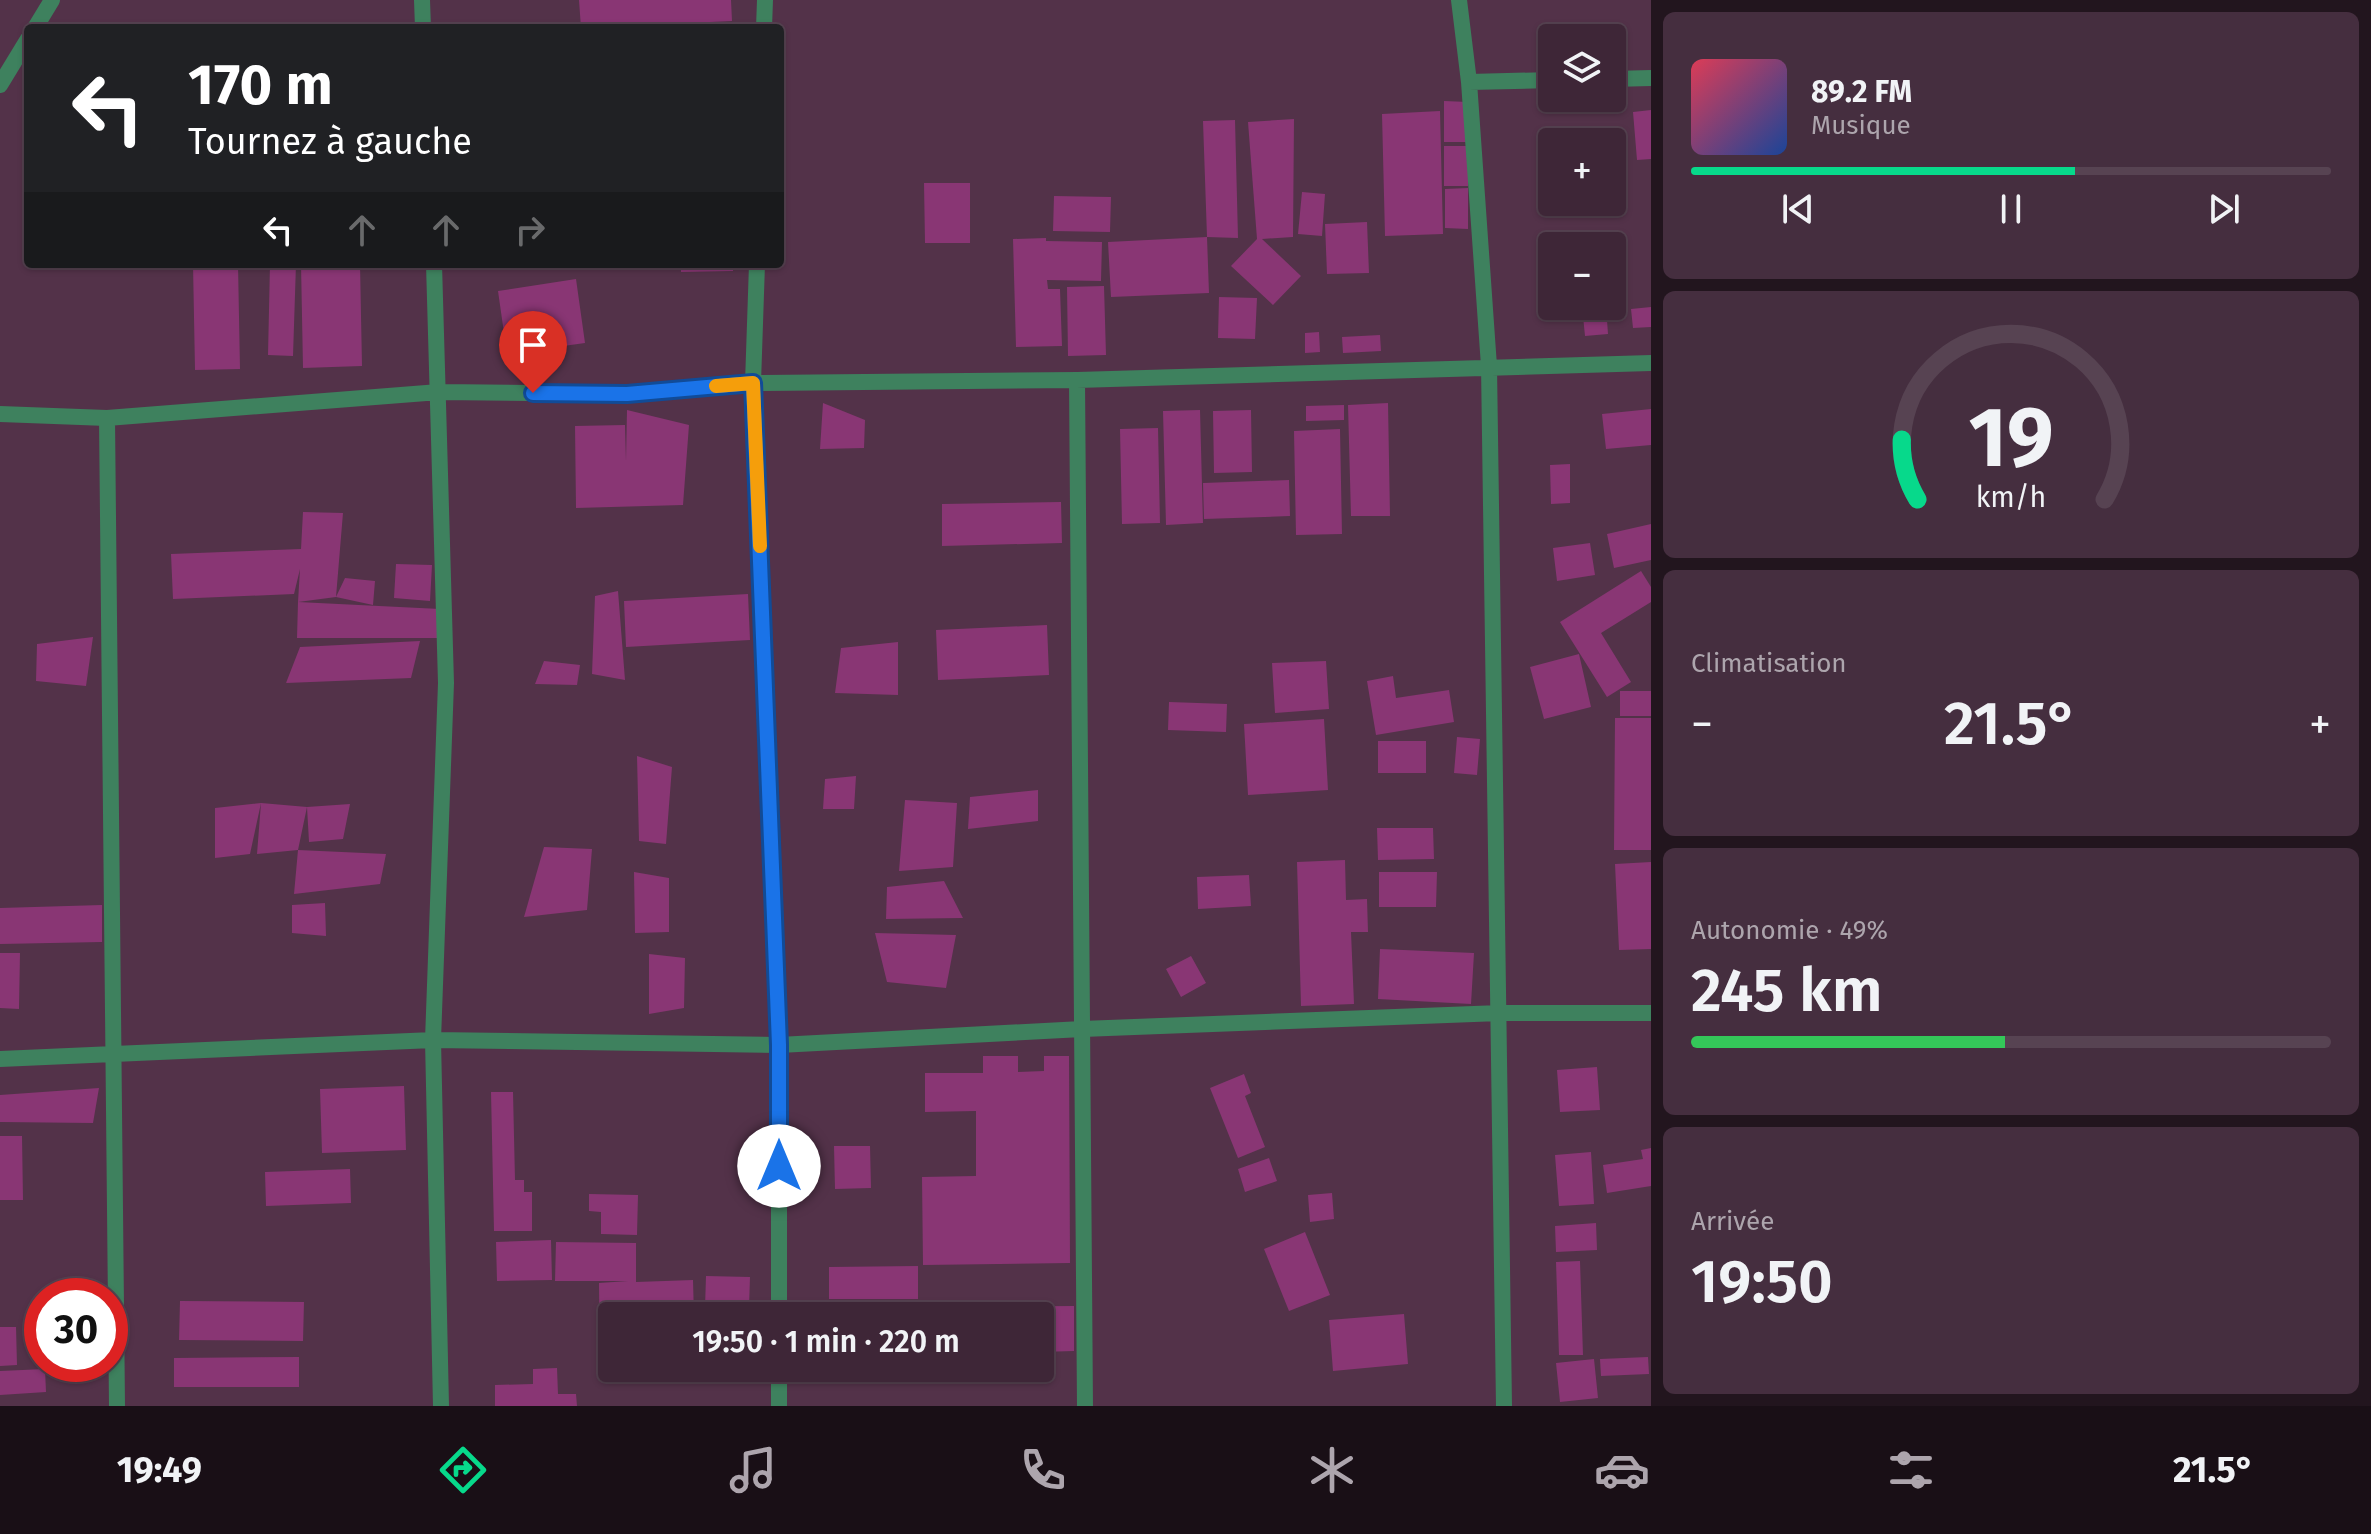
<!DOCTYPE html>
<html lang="fr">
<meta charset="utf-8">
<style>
body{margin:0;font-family:"Fira Sans",sans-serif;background:#452e3f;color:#f1f3f6;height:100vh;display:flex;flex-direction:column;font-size:30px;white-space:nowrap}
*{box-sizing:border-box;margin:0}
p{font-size:26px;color:#ada5ad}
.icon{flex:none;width:44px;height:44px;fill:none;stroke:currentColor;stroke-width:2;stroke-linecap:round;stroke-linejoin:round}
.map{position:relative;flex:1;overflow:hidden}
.sheet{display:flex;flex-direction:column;gap:12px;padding:12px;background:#22151e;width:720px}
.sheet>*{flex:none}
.top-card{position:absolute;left:24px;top:24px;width:760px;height:244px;border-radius:8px;box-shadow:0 2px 6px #0004,0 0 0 2px #574352;background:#202124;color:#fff;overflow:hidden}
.controls{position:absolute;left:1538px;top:24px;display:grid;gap:16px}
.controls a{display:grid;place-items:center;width:88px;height:88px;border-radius:8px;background:#3e2637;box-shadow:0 2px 6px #0004,0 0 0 2px #574352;font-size:40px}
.speed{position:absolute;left:24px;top:1278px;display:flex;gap:16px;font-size:40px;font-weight:700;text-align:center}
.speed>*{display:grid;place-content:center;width:104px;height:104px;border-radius:50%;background:#3e2637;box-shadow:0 2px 6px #0004,0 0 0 2px #574352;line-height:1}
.speed .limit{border:12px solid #d22;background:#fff;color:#111}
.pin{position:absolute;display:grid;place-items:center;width:68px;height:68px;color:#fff;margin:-82px -34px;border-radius:50% 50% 50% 0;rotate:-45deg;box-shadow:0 0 8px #0007}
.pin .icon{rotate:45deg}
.me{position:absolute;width:88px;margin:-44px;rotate:0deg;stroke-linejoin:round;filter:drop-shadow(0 0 6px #0008)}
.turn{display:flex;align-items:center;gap:28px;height:168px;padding:0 32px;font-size:36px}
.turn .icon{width:104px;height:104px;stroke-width:2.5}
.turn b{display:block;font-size:56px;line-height:68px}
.lanes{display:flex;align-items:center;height:76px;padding:0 32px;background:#0003;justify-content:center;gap:40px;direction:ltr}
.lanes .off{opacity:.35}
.big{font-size:60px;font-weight:600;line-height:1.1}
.sheet .card{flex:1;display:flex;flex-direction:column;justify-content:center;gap:12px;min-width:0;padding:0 28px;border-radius:12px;background:#452e3f}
.sheet .dial{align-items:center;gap:0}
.dial svg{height:208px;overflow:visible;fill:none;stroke:#574352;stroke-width:7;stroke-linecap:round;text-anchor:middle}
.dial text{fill:#f1f3f6;stroke:none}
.song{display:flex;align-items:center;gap:24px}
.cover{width:96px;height:96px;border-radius:12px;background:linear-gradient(135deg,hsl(350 70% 55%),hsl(220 70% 35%))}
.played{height:8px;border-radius:4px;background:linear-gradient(90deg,#07d98b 60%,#574352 60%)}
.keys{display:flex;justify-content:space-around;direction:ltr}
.heat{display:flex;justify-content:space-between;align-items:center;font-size:44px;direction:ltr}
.charge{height:12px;border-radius:6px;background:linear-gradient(90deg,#34c759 49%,#574352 0)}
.trip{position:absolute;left:598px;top:1302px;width:456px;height:80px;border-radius:8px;background:#3e2637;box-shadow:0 2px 6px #0004,0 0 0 2px #574352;font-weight:600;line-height:80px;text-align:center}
.tabs{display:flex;height:128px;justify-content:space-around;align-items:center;background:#190f16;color:#ada5ad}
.tabs .icon{width:56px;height:56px}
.tabs .on{color:#07d98b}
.tabs b{font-size:36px;color:#f1f3f6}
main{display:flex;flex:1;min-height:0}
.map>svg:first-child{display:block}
.building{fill:#893674}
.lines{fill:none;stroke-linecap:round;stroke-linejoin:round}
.street{stroke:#3e815e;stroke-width:16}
.route-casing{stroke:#114b97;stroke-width:20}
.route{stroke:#1a73e8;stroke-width:14}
.slow{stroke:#f59e0b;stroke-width:14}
</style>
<main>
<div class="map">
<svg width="1651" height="1406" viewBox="0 0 1651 1406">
<rect width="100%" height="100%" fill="#533249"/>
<!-- building -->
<path class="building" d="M579 0H731L732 21 581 28Z
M1444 101 1468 102 1467 142H1444Z
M1651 110V159L1637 160 1633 112Z
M1440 111 1443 234 1385 236 1382 114Z
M1294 119 1293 237 1262 239 1301 276 1273 305 1231 266 1257 239 1248 122Z
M1235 120 1238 238 1207 237 1209 293 1111 297 1108 242 1207 237 1203 121Z
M1444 146H1468V186H1444Z
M924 183H970V243H925Z
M1468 188V229L1445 228V189Z
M1302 192 1325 194 1322 236 1298 234Z
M1054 196 1111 197 1110 232 1053 231Z
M1367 222 1369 273 1327 274 1325 224Z
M1046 238V241L1102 242 1101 281 1047 280 1048 289H1060L1062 346 1016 347 1013 239Z
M193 264H238L240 369 195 370Z
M270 264H296L293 356 268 355Z
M301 264H360L362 366 303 368Z
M681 264H733V271L681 272Z
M576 279 585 343 507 354 498 291Z
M1104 286 1106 355 1068 356 1067 287Z
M1219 297 1257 298 1255 339 1218 338Z
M1582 306H1606L1608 334 1585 336Z
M1651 307V327L1633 328 1631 309Z
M1319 332 1320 352 1305 353V333Z
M1380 335 1381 351 1343 353 1342 337Z
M823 403 865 420 864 448 820 449Z
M1388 403 1390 516H1351L1348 405Z
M1344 405V420L1306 421V406Z
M1651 409V445L1606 449 1602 414Z
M627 410 689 425 683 505 576 508 575 426 625 425 626 461Z
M1200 410 1203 523 1166 525 1163 411Z
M1251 410 1252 472 1214 473 1213 411Z
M1158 428 1160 523 1122 524 1120 429Z
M1340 429 1342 534 1296 535 1294 431Z
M1570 464V503L1551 504 1550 465Z
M1289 480 1290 516 1204 519 1203 483Z
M1061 502 1062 543 942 546V504Z
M303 512 343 513 336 597 298 602 300 569 294 594 173 599 171 554 301 549Z
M1651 524V560L1614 568 1607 534Z
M1590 543 1595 575 1557 581 1553 548Z
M396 564 432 565 430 601 394 598Z
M1641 571 1651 587V602L1601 633 1631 682 1607 697 1560 622Z
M345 578 375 581 373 605 336 597Z
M618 591 625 680 592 674 595 596Z
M748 594 750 640 626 647 624 601Z
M298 602 440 609 438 638H297Z
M1047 625 1049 675 938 680 936 630Z
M93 637 86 686 36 681 37 644Z
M420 641 411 678 286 683 300 647Z
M898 642V695L835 693 841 648Z
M1579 654 1591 707 1544 719 1530 667Z
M544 661 580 665 577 685 535 684Z
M1326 661 1329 709 1275 713 1272 663Z
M1393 676 1396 698 1449 690 1454 722 1376 735 1367 681Z
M1620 691H1651V716H1620Z
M1169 702 1227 704 1226 732 1168 730Z
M1615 718H1651V850H1614Z
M1324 719 1328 790 1248 795 1244 724Z
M1457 737 1480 739 1477 775 1454 773Z
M1378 741H1426V773H1378Z
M637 756 672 767 666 844 639 841Z
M856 776 854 809H823L825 779Z
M1038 790V821L968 829 970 797Z
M905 800 957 803 953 867 899 871Z
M261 803 250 854 215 858V808L261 803 307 807 350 804 343 839 309 842 307 807 298 850 386 854 380 884 294 894 298 850 257 854Z
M1377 828H1433L1434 859 1378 860Z
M544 847 592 849 587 910 524 917Z
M1345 860 1346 900 1367 899 1368 932H1351L1354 1004 1301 1006 1297 862Z
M1651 862V949L1619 950 1615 864Z
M634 872 669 878V932L635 933Z
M1379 872H1437L1436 907H1379Z
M1249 875 1251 906 1198 909 1197 877Z
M944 881 963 918 886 919 887 887Z
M325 903 326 936 292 933V905Z
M102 905V942L0 944V908Z
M875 933 956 935 946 988 887 982Z
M1380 949 1474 953 1471 1004 1378 999Z
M0 953H20L19 1009 0 1008Z
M649 954 685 958 684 1008 649 1014Z
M1191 956 1206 983 1181 997 1166 969Z
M983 1056H1018V1072L1044 1071V1056H1069L1070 1263 923 1265 922 1177 976 1176V1111L925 1112V1073H983Z
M1597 1067 1600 1110 1560 1112 1557 1070Z
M1244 1074 1251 1093 1245 1096 1265 1147 1238 1158 1210 1088Z
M404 1086 406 1150 322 1153 320 1089Z
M99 1088 93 1123 0 1122V1095Z
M491 1092H513L515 1180H524V1192H532V1231H494Z
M0 1136H22L23 1200H0Z
M834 1146H870L871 1188 835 1189Z
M1651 1148V1186L1607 1193 1603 1165 1643 1159 1641 1150Z
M1591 1152 1594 1204 1559 1206 1555 1155Z
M1269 1158 1277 1181 1245 1192 1238 1169Z
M350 1169 351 1203 266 1206 265 1172Z
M1332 1193 1334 1219 1310 1222 1308 1195Z
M589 1194 638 1195 637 1235 601 1234V1212L589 1211Z
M1596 1223 1597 1250 1556 1252 1555 1226Z
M1305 1232 1330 1295 1289 1311 1264 1249Z
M551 1240 552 1280 497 1281 496 1242Z
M556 1242 636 1243V1282L693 1280 694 1316H612V1368H654V1375L600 1376 599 1283 628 1281H555Z
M1580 1261 1583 1355H1559L1556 1262Z
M918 1266V1299H829V1267Z
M706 1276 750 1277 749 1308H705Z
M180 1301 304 1302 303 1341 179 1340Z
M1074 1306V1351L1040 1352V1316H925V1307Z
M1404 1314 1408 1364 1333 1371 1329 1320Z
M0 1327H16L17 1365 0 1366Z
M299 1357V1387H174V1358Z
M1648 1357 1649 1374 1601 1376 1600 1359Z
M1594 1359 1598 1398 1560 1402 1556 1363Z
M557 1368 558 1394H576L577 1406H495V1385L533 1384V1369Z
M45 1369 46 1392 0 1395V1371Z"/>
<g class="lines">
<!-- street -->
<path class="street" d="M422 0 423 28
M1459 0 1469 82 1489 366 1504 1406
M35 28 52 0
M764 28 765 0
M1612 79 1651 78
M1469 82 1552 80
M0 85 28 39
M434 264 446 683 433 1040 441 1406
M757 264 753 383 779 1045V1316
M1077 380 1085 1406
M0 414 107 418 439 392 627 394 753 383 1077 380 1651 363
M107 418 117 1406
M0 1059 433 1040 779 1045 1082 1029 1500 1013H1651
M779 1406V1368"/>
</g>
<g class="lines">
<defs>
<path id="route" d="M533 393 627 394 753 383 779 1045V1166"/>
</defs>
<!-- route casing -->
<use href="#route" class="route-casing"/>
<!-- route -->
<use href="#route" class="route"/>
<!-- slow -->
<path class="slow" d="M716 386 753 383 760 546"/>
</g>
</svg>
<div class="controls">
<a><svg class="icon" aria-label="layers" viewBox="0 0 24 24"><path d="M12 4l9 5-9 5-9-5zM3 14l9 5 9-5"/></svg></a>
<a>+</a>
<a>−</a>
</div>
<div class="speed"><div class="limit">30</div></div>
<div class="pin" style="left:533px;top:393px;background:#d93025"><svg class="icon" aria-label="arrive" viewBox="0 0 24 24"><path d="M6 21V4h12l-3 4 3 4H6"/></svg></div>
<svg class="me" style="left:779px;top:1166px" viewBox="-20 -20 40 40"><circle r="19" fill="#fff"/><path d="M0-13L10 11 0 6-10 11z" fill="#1a73e8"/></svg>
<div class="trip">19:50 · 1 min · 220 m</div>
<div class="top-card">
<div class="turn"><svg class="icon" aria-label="left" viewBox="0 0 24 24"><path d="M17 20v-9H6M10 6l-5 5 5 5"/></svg><div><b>170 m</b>Tournez à gauche</div></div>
<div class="lanes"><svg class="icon" aria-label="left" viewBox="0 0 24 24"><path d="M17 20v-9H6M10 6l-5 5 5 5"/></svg><svg class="icon off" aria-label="ahead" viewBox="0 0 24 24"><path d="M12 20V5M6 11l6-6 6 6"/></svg><svg class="icon off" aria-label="ahead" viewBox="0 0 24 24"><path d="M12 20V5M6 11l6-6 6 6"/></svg><svg class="icon off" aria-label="right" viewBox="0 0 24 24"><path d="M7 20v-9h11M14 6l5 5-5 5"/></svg></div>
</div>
</div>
<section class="sheet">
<div class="card">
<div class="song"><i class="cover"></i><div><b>89.2 FM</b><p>Musique</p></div></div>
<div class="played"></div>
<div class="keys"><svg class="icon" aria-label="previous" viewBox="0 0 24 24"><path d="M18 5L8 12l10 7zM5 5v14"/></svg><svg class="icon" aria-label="pause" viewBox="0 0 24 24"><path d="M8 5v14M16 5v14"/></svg><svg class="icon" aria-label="next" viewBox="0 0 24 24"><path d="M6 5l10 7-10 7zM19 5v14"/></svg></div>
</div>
<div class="card dial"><svg viewBox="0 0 100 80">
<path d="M14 69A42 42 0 1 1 86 69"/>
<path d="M14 69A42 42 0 0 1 8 46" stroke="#07d98b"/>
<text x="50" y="56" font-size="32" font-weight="700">19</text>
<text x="50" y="72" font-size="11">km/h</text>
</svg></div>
<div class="card"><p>Climatisation</p>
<div class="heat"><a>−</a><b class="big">21.5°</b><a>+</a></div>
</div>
<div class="card"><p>Autonomie · 49%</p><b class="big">245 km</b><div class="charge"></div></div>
<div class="card"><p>Arrivée</p><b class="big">19:50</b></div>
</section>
</main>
<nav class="tabs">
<b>19:49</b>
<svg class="icon on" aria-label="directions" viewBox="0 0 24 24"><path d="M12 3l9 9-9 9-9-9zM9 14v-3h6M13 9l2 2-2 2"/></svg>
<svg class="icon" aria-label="music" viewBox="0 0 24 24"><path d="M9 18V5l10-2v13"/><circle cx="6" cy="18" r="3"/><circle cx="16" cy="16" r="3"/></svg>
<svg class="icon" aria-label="phone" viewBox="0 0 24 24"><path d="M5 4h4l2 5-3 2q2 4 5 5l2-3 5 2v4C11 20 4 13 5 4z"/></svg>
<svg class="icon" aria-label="climate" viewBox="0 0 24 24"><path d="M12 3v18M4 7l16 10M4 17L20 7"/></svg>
<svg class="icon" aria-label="car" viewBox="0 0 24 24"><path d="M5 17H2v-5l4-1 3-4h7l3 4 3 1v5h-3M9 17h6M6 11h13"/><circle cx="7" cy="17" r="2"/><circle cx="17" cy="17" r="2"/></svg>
<svg class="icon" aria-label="filters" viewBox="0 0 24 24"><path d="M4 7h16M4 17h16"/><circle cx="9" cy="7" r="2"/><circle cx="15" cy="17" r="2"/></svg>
<b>21.5°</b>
</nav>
